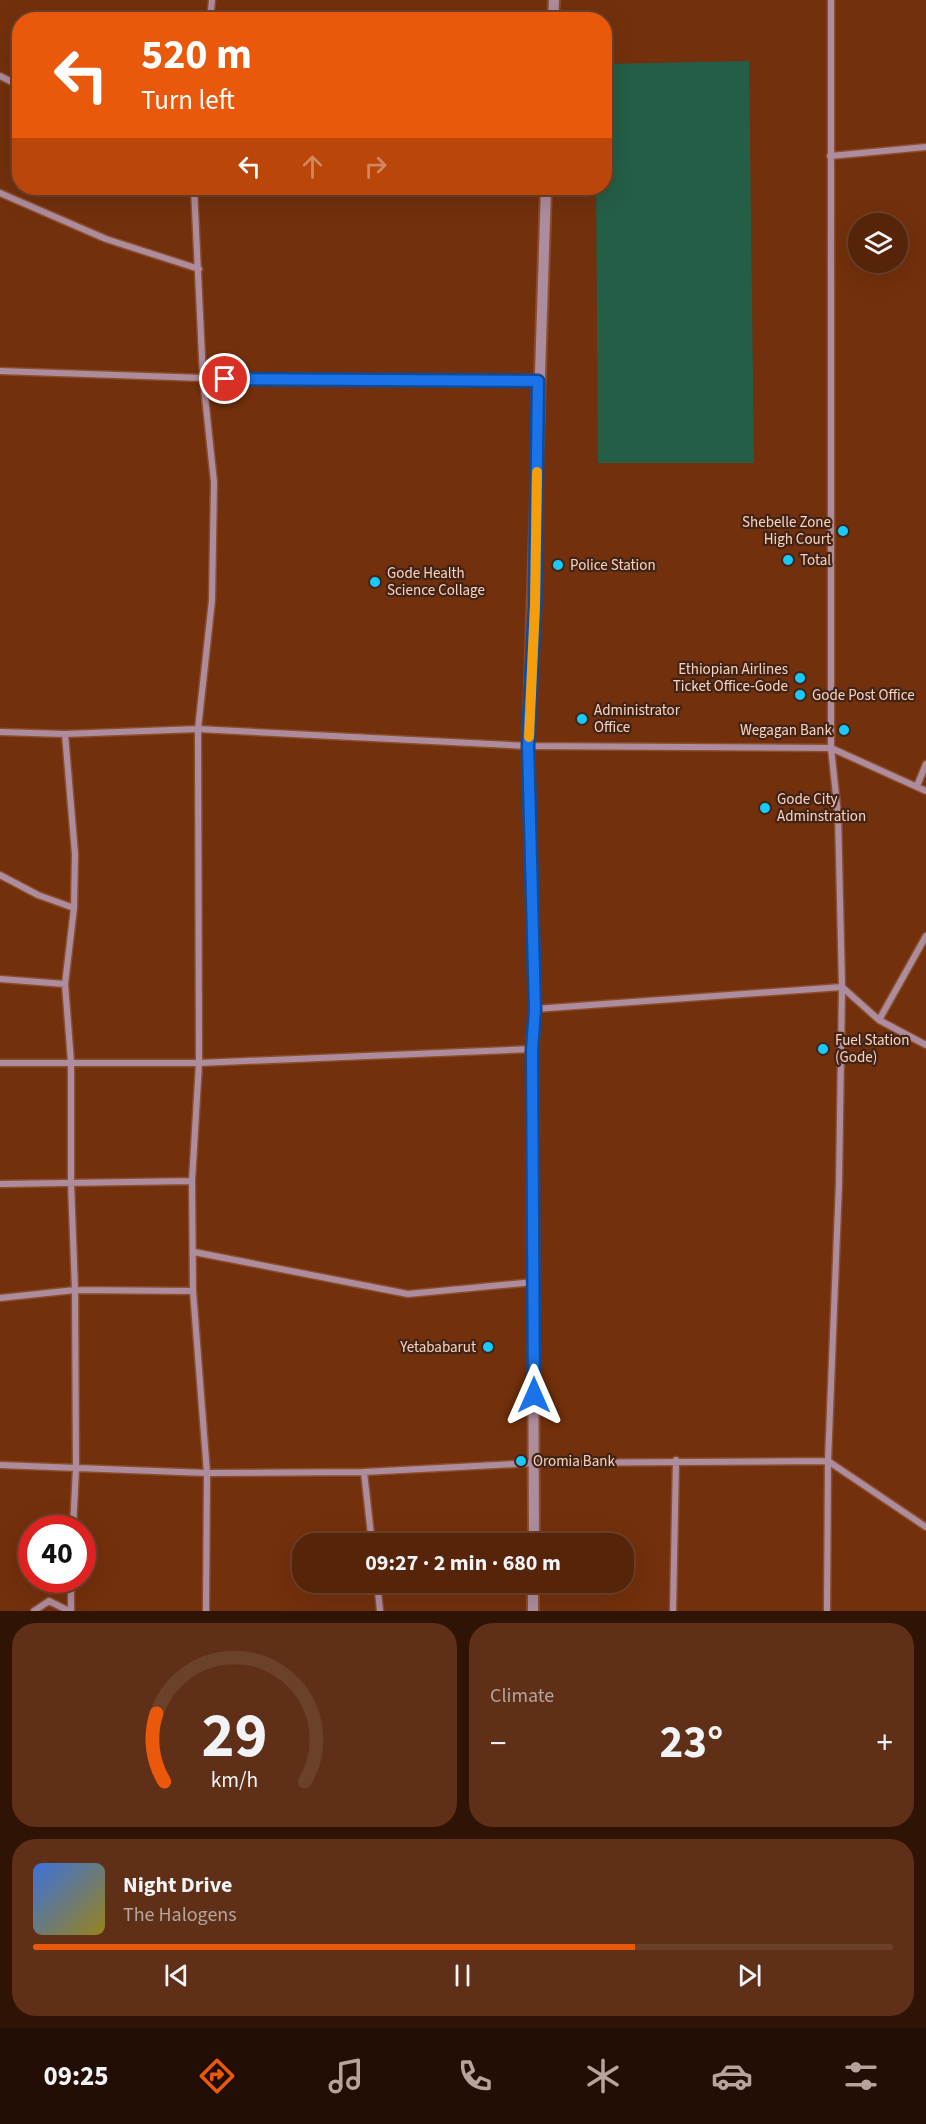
<!DOCTYPE html>
<meta charset="utf-8">
<style>
body{margin:0;font-family:"Source Sans 3",sans-serif;background:#5f3017;color:#f1f3f6;height:100vh;display:flex;flex-direction:column;font-size:22px;white-space:nowrap}
*{box-sizing:border-box;margin:0}
p{font-size:20px;color:#b6a49c}
.icon{flex:none;width:33px;height:33px;fill:none;stroke:currentColor;stroke-width:2;stroke-linecap:round;stroke-linejoin:round}
.map{position:relative;height:1611px;overflow:hidden}
.drawer{display:flex;flex-direction:column;gap:12px;padding:12px;background:#2f1405;flex:1}
.drawer>*{flex:none}
.guide{position:absolute;left:12px;top:12px;width:600px;height:183px;border-radius:24px;box-shadow:0 6px 24px #0002,0 0 0 2px #6c412a;background:#ea580c;color:#fff;overflow:hidden}
.tools{position:absolute;left:848px;top:213px;display:grid;gap:12px}
.tools a{display:grid;place-items:center;width:60px;height:60px;border-radius:50%;background:#562409;box-shadow:0 6px 24px #0002,0 0 0 2px #6c412a;font-size:30px}
.speed{position:absolute;left:18px;top:1515px;display:flex;gap:12px;font-size:30px;font-weight:700;text-align:center}
.speed>*{display:grid;place-content:center;width:78px;height:78px;border-radius:50%;background:#562409;box-shadow:0 6px 24px #0002,0 0 0 2px #6c412a;line-height:1}
.speed .limit{border:9px solid #d22;background:#fff;color:#111}
.pin{position:absolute;display:grid;place-items:center;width:51px;height:51px;color:#fff;margin:-26px;border:3px solid #fff;border-radius:50%;box-shadow:0 2px 6px #0007}
.me{position:absolute;width:66px;margin:-33px;rotate:0deg;stroke-linejoin:round;filter:drop-shadow(0 0 4px #0008)}
.turn{display:flex;align-items:center;gap:21px;height:126px;padding:0 30px;font-size:27px}
.turn .icon{width:78px;height:78px;stroke-width:2.5}
.turn b{display:block;font-size:42px;line-height:51px}
.lanes{display:flex;align-items:center;height:57px;padding:0 30px;background:#0003;justify-content:center;gap:30px;direction:ltr}
.lanes .off{opacity:.35}
.big{font-size:45px;font-weight:700;line-height:1.1}
.drawer .card{flex:1;display:flex;flex-direction:column;justify-content:center;gap:9px;min-width:0;padding:0 21px;border-radius:24px;background:#5f3017}
.drawer .dial{align-items:center;gap:0}
.dial svg{height:156px;overflow:visible;fill:none;stroke:#6c412a;stroke-width:7;stroke-linecap:round;text-anchor:middle}
.dial text{fill:#f1f3f6;stroke:none}
.song{display:flex;align-items:center;gap:18px}
.cover{width:72px;height:72px;border-radius:9px;background:linear-gradient(135deg,hsl(220 70% 55%),hsl(50 70% 35%))}
.played{height:6px;border-radius:3px;background:linear-gradient(90deg,#ea580c 70%,#6c412a 70%)}
.keys{display:flex;justify-content:space-around;direction:ltr}
.heat{display:flex;justify-content:space-between;align-items:center;font-size:33px;direction:ltr}
.drawer .tiles{flex:1;display:grid;gap:12px;grid-template-columns:1fr 1fr}
.card:last-child{grid-column:span 2}
.trip{position:absolute;left:292px;top:1533px;width:342px;height:60px;border-radius:24px;background:#562409;box-shadow:0 6px 24px #0002,0 0 0 2px #6c412a;font-weight:700;line-height:60px;text-align:center}
.tabs{display:flex;height:96px;justify-content:space-around;align-items:center;background:#220e04;color:#b6a49c}
.tabs .icon{width:42px;height:42px}
.tabs .on{color:#ea580c}
.tabs b{font-size:27px;color:#f1f3f6}
.map>svg:first-child{display:block}
.green{fill:#245e47}
.lines{fill:none;stroke-linecap:round;stroke-linejoin:round}
.minor-casing{stroke:#8b4d2c;stroke-width:9}
.tertiary-casing{stroke:#8b4d2c;stroke-width:14}
.minor{stroke:#ad8c9e;stroke-width:6}
.tertiary{stroke:#ad8c9e;stroke-width:10}
.route-casing{stroke:#114b97;stroke-width:15}
.route{stroke:#1a73e8;stroke-width:10}
.slow{stroke:#f59e0b;stroke-width:10}
.poi-dot{fill:#18cafc;stroke:#422416;stroke-width:2}
.labels{text-anchor:middle;dominant-baseline:central;stroke-width:4.5;stroke-linejoin:round;paint-order:stroke}
.poi-label{font-size:15px;fill:#fbd2c0;stroke:#422416;text-anchor:start}
</style>
<div class="map">
<svg width="926" height="1611" viewBox="0 0 926 1611">
<rect width="100%" height="100%" fill="#73300c"/>
<!-- green -->
<path class="green" d="M749 61 754 463H598L596 188H604L605 64Z"/>
<g class="lines">
<defs>
<path id="minor" d="M210 20 212 0
M0 76 20 86
M830 156 926 147
M194 188 203 378 214 482 212 600 198 729 199 1063 192 1181 193 1291 207 1473 206 1611
M0 193 106 239 199 269
M0 371 203 378 538 381
M0 732 65 734 198 729 528 746 831 748 926 791
M65 734 75 854 74 908 65 984 71 1062V1183L75 1290 76 1468 73 1528
M917 786 926 764
M0 875 38 895 74 908
M0 979 65 984
M535 1009 842 987 879 1020 926 1045
M879 1020 926 936
M0 1063H199L532 1049
M0 1184 192 1181
M194 1252 408 1294 534 1282
M0 1298 75 1290 193 1291
M0 1465 207 1473 364 1472 534 1463 828 1461 926 1527
M364 1472 372 1544
M377 1582 380 1611
M34 1611 49 1601 69 1611
M71 1611V1580
M673 1611 676 1460
M827 1611 828 1461 839 1183 842 987 838 814 831 748V0"/>
<path id="tertiary" d="M553 20 554 0
M534 1544 532 1049 535 1009 528 746 546 188
M533 1611V1582"/>
</defs>
<!-- minor casing -->
<use href="#minor" class="minor-casing"/>
<!-- tertiary casing -->
<use href="#tertiary" class="tertiary-casing"/>
<!-- minor -->
<use href="#minor" class="minor"/>
<!-- tertiary -->
<use href="#tertiary" class="tertiary"/>
</g>
<g class="lines">
<defs>
<path id="route" d="M225 379 538 381 535 605 528 746 535 1010 532 1049 534 1395"/>
</defs>
<!-- route casing -->
<use href="#route" class="route-casing"/>
<!-- route -->
<use href="#route" class="route"/>
<!-- slow -->
<path class="slow" d="M529 737 535 605 537 472"/>
</g>
<!-- markers -->
<g class="poi-dot">
<circle cx="843" cy="531" r="6"/>
<circle cx="788" cy="560" r="6"/>
<circle cx="558" cy="565" r="6"/>
<circle cx="375" cy="582" r="6"/>
<circle cx="800" cy="678" r="6"/>
<circle cx="800" cy="695" r="6"/>
<circle cx="582" cy="719" r="6"/>
<circle cx="844" cy="730" r="6"/>
<circle cx="765" cy="808" r="6"/>
<circle cx="823" cy="1049" r="6"/>
<circle cx="488" cy="1347" r="6"/>
<circle cx="521" cy="1461" r="6"/>
</g>
<g class="labels">
<!-- poi labels -->
<g class="poi-label">
<text x="831" y="522" text-anchor="end">Shebelle Zone<tspan x="831" dy="17">High Court</tspan></text>
<text x="800" y="560">Total</text>
<text x="570" y="565">Police Station</text>
<text x="387" y="573">Gode Health<tspan x="387" dy="17">Science Collage</tspan></text>
<text x="788" y="669" text-anchor="end">Ethiopian Airlines<tspan x="788" dy="17">Ticket Office-Gode</tspan></text>
<text x="812" y="695">Gode Post Office</text>
<text x="594" y="710">Administrator<tspan x="594" dy="17">Office</tspan></text>
<text x="832" y="730" text-anchor="end">Wegagan Bank</text>
<text x="777" y="799">Gode City<tspan x="777" dy="17">Adminstration</tspan></text>
<text x="835" y="1040">Fuel Station<tspan x="835" dy="17">(Gode)</tspan></text>
<text x="476" y="1347" text-anchor="end">Yetababarut</text>
<text x="533" y="1461">Oromia Bank</text>
</g>
</g>
</svg>
<div class="tools">
<a><svg class="icon" aria-label="layers" viewBox="0 0 24 24"><path d="M12 4l9 5-9 5-9-5zM3 14l9 5 9-5"/></svg></a>
</div>
<div class="speed"><div class="limit">40</div></div>
<div class="pin" style="left:225px;top:379px;background:#d93025"><svg class="icon" aria-label="arrive" viewBox="0 0 24 24"><path d="M6 21V4h12l-3 4 3 4H6"/></svg></div>
<svg class="me" style="left:534px;top:1395px" viewBox="-20 -20 40 40"><path d="M0-17L14 15 0 8-14 15z" fill="#1a73e8" stroke="#fff" stroke-width="4"/></svg>
<div class="trip">09:27 · 2 min · 680 m</div>
<div class="guide">
<div class="turn"><svg class="icon" aria-label="left" viewBox="0 0 24 24"><path d="M17 20v-9H6M10 6l-5 5 5 5"/></svg><div><b>520 m</b>Turn left</div></div>
<div class="lanes"><svg class="icon" aria-label="left" viewBox="0 0 24 24"><path d="M17 20v-9H6M10 6l-5 5 5 5"/></svg><svg class="icon off" aria-label="ahead" viewBox="0 0 24 24"><path d="M12 20V5M6 11l6-6 6 6"/></svg><svg class="icon off" aria-label="right" viewBox="0 0 24 24"><path d="M7 20v-9h11M14 6l5 5-5 5"/></svg></div>
</div>
</div>
<section class="drawer">
<div class="tiles">
<div class="card dial"><svg viewBox="0 0 100 80">
<path d="M14 69A42 42 0 1 1 86 69"/>
<path d="M14 69A42 42 0 0 1 10 34" stroke="#ea580c"/>
<text x="50" y="56" font-size="32" font-weight="700">29</text>
<text x="50" y="72" font-size="11">km/h</text>
</svg></div>
<div class="card"><p>Climate</p>
<div class="heat"><a>−</a><b class="big">23°</b><a>+</a></div>
</div>
<div class="card">
<div class="song"><i class="cover"></i><div><b>Night Drive</b><p>The Halogens</p></div></div>
<div class="played"></div>
<div class="keys"><svg class="icon" aria-label="previous" viewBox="0 0 24 24"><path d="M18 5L8 12l10 7zM5 5v14"/></svg><svg class="icon" aria-label="pause" viewBox="0 0 24 24"><path d="M8 5v14M16 5v14"/></svg><svg class="icon" aria-label="next" viewBox="0 0 24 24"><path d="M6 5l10 7-10 7zM19 5v14"/></svg></div>
</div>
</div>
</section>
<nav class="tabs">
<b>09:25</b>
<svg class="icon on" aria-label="directions" viewBox="0 0 24 24"><path d="M12 3l9 9-9 9-9-9zM9 14v-3h6M13 9l2 2-2 2"/></svg>
<svg class="icon" aria-label="music" viewBox="0 0 24 24"><path d="M9 18V5l10-2v13"/><circle cx="6" cy="18" r="3"/><circle cx="16" cy="16" r="3"/></svg>
<svg class="icon" aria-label="phone" viewBox="0 0 24 24"><path d="M5 4h4l2 5-3 2q2 4 5 5l2-3 5 2v4C11 20 4 13 5 4z"/></svg>
<svg class="icon" aria-label="climate" viewBox="0 0 24 24"><path d="M12 3v18M4 7l16 10M4 17L20 7"/></svg>
<svg class="icon" aria-label="car" viewBox="0 0 24 24"><path d="M5 17H2v-5l4-1 3-4h7l3 4 3 1v5h-3M9 17h6M6 11h13"/><circle cx="7" cy="17" r="2"/><circle cx="17" cy="17" r="2"/></svg>
<svg class="icon" aria-label="filters" viewBox="0 0 24 24"><path d="M4 7h16M4 17h16"/><circle cx="9" cy="7" r="2"/><circle cx="15" cy="17" r="2"/></svg>
</nav>
